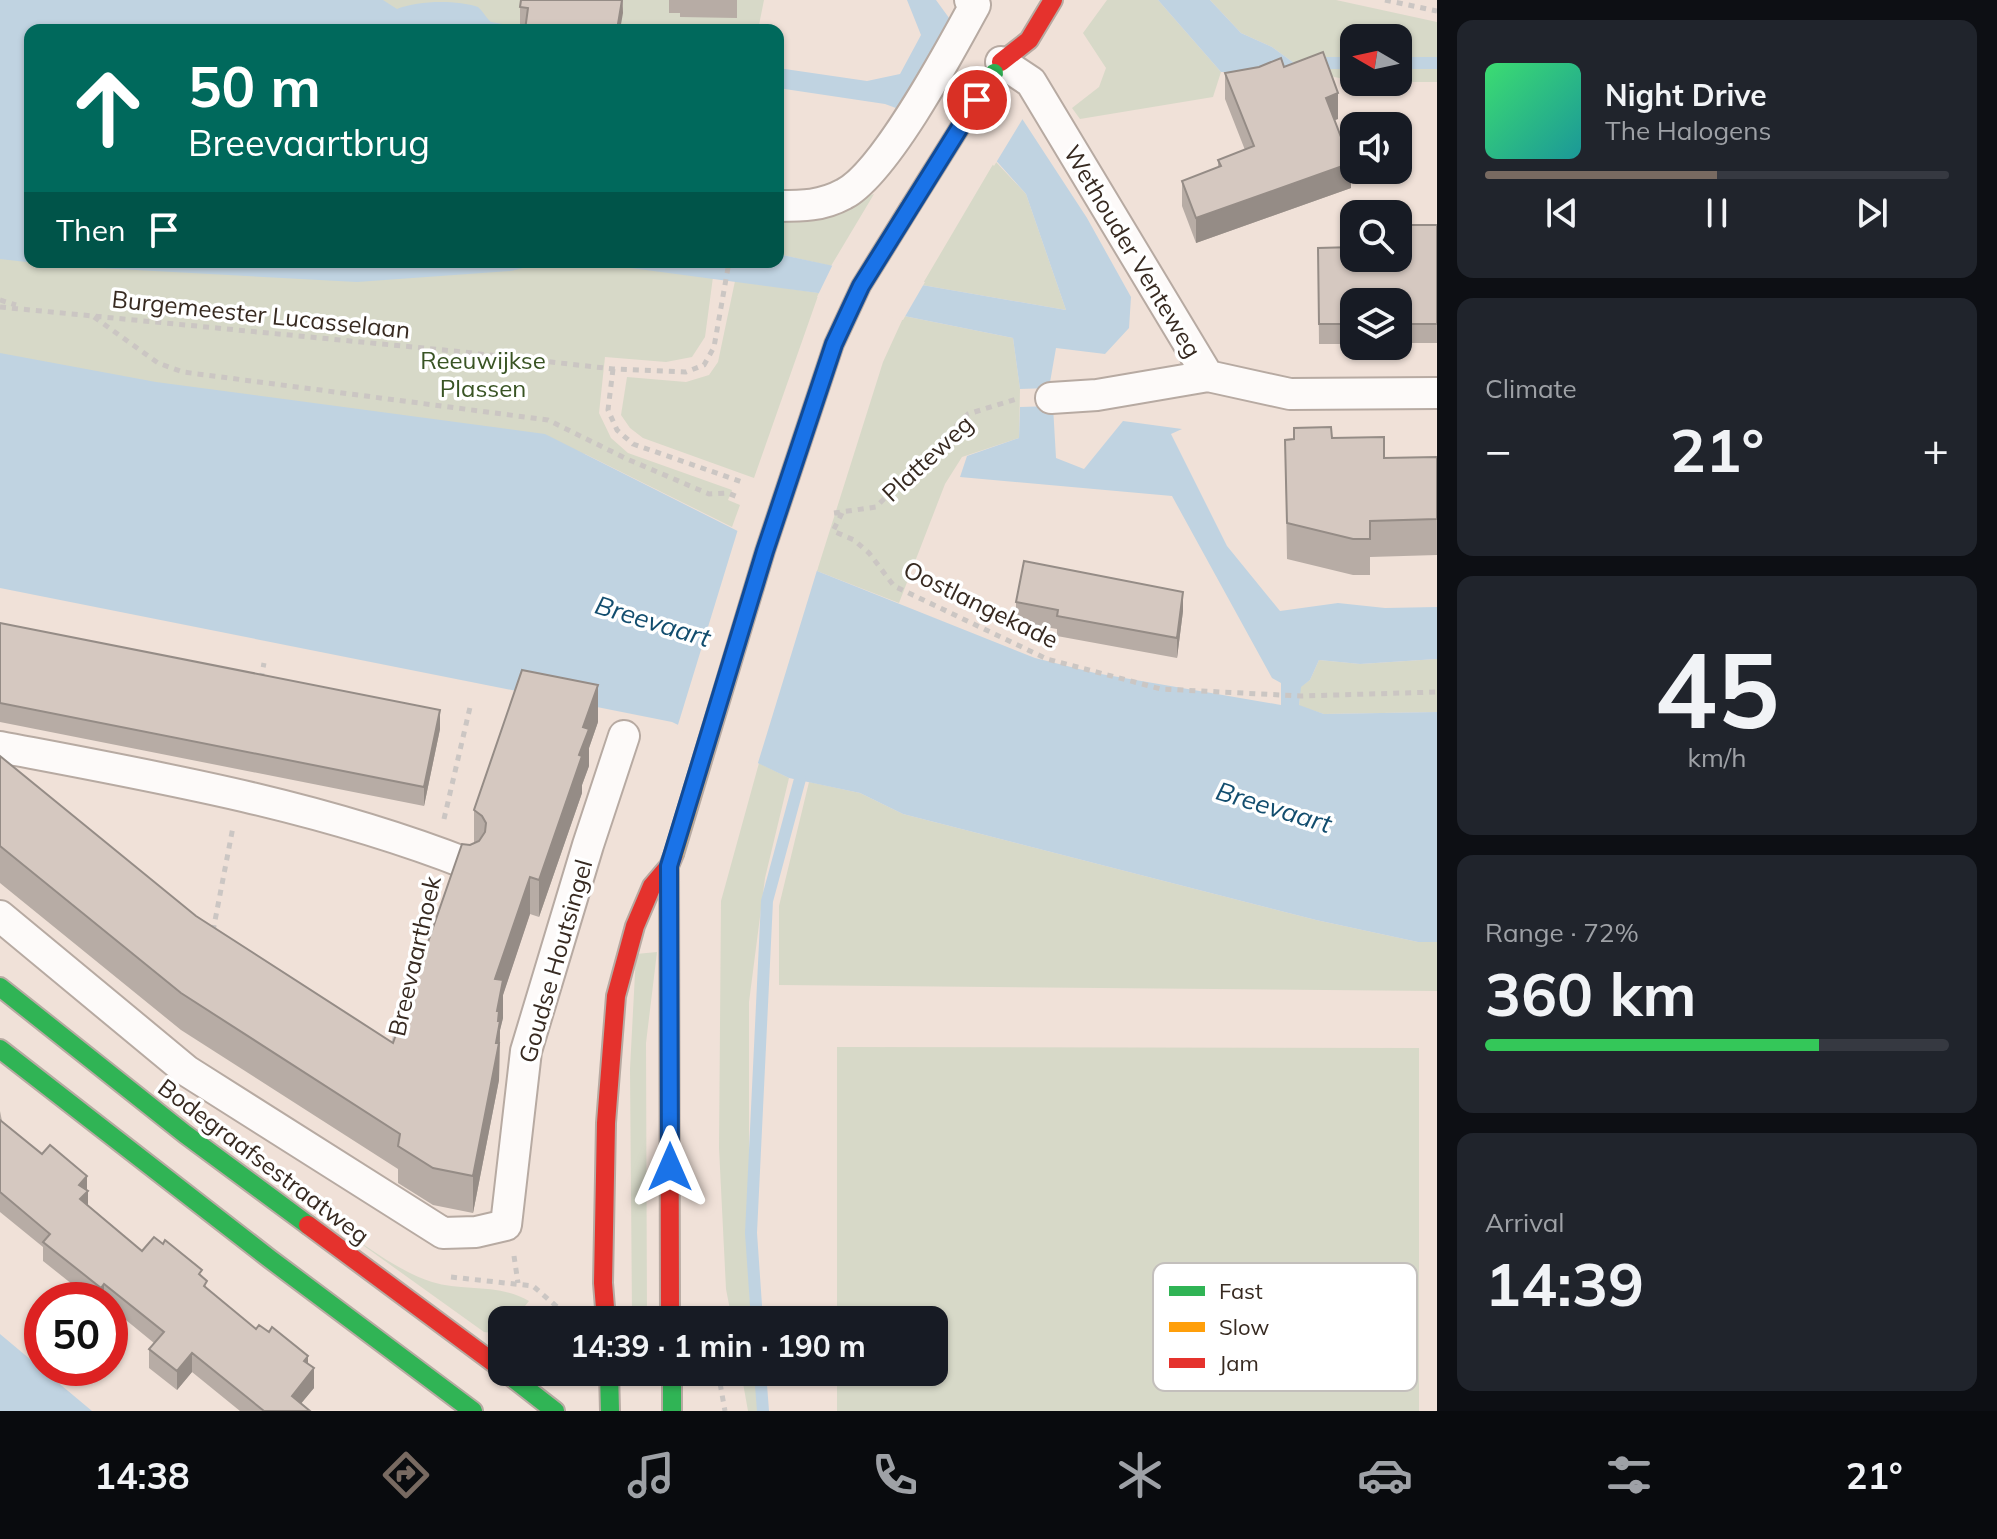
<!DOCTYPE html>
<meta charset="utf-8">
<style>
body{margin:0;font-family:Mulish,sans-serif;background:#20242c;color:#f1f3f6;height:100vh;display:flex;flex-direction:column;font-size:30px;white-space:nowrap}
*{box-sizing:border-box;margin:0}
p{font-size:26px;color:#9ea1a6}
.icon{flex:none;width:44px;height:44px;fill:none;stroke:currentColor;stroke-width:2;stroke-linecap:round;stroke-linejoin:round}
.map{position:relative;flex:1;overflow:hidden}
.details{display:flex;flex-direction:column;gap:20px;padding:20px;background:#0d0f14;width:560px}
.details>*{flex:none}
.guide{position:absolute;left:24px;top:24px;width:760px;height:244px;border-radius:16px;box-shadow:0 2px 6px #0004;background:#00695c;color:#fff;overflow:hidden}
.needle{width:52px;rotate:279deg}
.buttons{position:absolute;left:1340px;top:24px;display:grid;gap:16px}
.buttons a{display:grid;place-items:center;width:72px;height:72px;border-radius:16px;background:#171b24;box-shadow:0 2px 6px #0004;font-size:40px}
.speed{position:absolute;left:24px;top:1282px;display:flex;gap:16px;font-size:40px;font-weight:700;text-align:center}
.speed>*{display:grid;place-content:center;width:104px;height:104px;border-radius:50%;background:#171b24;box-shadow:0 2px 6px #0004;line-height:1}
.speed .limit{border:12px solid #d22;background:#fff;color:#111}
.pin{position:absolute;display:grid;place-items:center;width:68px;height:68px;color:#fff;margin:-34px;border:4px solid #fff;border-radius:50%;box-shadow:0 2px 8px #0007}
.me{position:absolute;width:88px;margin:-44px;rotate:0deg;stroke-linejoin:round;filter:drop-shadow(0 0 6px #0008)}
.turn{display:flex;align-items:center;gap:28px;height:168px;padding:0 32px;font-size:36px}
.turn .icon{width:104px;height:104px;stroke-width:2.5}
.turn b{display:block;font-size:56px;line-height:68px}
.then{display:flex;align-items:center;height:76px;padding:0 32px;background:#0003;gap:16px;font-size:30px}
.big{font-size:60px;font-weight:700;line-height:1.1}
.details .widget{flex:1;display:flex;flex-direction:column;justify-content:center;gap:12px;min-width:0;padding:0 28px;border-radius:16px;background:#20242c}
.details .dial{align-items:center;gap:0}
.dial b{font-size:104px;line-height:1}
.song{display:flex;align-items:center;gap:24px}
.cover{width:96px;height:96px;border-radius:12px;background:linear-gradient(135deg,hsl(140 70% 55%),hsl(180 70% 35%))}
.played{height:8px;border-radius:4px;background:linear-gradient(90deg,#786a61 50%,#363941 50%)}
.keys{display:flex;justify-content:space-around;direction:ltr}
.heat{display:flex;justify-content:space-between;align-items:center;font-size:44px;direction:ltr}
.charge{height:12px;border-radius:6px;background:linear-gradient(90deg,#34c759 72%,#363941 0)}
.trip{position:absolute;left:488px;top:1306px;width:460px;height:80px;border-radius:16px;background:#171b24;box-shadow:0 2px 6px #0004;font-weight:700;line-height:80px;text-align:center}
.dock{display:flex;height:128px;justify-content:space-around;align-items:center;background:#090b0e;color:#9ea1a6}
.dock .icon{width:56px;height:56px}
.dock .current{color:#786a61}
.dock b{font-size:36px;color:#f1f3f6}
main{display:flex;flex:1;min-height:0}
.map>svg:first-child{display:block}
.green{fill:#d7d9c8}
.water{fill:#c0d3e1}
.pier{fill:#f0e1d8}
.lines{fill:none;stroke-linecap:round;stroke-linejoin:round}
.stream{stroke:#c0d3e1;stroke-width:12}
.street-casing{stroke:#b7aaa2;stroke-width:34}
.fast-casing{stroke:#b7aaa2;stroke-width:22}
.jam-casing{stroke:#b7aaa2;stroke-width:22}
.path{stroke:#cbc6c3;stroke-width:5;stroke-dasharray:6 6;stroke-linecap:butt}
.street{stroke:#fdfaf9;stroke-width:30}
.fast{stroke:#30b455;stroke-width:18}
.jam{stroke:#e5322d;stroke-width:18}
.fast-bridge-casing{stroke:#b7aaa2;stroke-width:22;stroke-linecap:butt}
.slow-bridge-casing{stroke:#b7aaa2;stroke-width:22;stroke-linecap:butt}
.fast-bridge{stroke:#30b455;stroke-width:18}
.slow-bridge{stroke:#ff9f0a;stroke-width:18}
.wall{fill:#b7aca5}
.shaded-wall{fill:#958c86}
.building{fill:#d5c8c0;stroke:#958c86;stroke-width:2}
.route-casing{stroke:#114b97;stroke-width:20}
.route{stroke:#1a73e8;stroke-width:14}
.labels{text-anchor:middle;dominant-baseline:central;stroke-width:7;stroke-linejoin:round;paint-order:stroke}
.street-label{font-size:24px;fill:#372a21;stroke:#fff}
.park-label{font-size:24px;fill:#395424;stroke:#fff}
.water-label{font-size:26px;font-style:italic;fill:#124d6e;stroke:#fff}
.key{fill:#fff;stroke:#c3bfbc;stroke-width:2}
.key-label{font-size:22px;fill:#372a21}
</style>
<main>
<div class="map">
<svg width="1437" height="1411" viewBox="0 0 1437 1411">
<rect width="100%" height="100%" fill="#f0e1d8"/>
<!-- green -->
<path class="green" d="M0 0H764L758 30H30V262H715L705 337 692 357 666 362 605 357 599 413 611 438 628 453 732 490 728 500 740 505 732 527 585 454 0 392Z
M1107 0H1158L1221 72 1213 97 1080 119 1072 108 1099 87 1106 68 1083 33Z
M1210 0H1336L1437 22V82H1398V38H1354V81L1305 71 1272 47 1241 33Z
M995 161 1026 194 1066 310 922 285Z
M874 194 831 266 778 254V214L824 211Z
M735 281 819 293 754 478 643 438 630 428 621 415 627 377 686 382 709 375 718 362Z
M904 316 1013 338 1020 389 1019 438 962 457 945 484 899 603 817 571 883 362Z
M1437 659V712L1324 714 1299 706 1300 687 1310 680 1319 660 1360 664Z
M759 763 789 778 765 878 749 1002V1282L751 1320H732L726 1289 719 1148 721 901Z
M809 782 860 793 903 814 1316 920 1418 942H1437V991L779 985V906Z
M657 952 646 1043 647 1320H637L632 1316 630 1069 636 954Z
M837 1047 1419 1048V1411H837V1372H934V1320H837Z
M325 1218C358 1239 394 1270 432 1282 464 1292 499 1283 529 1301L517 1316 512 1317 513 1320H502V1334L484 1332Z
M741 1372H755L758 1411H748Z"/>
<!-- water -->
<path class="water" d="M0 0H383L397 9C419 0 457 0 478 7 483 11 486 18 491 22L539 30H30V262H547L511 271 357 282 62 266 0 259Z
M907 0H936L1021 117 1087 218 1131 297 1129 328 1105 354 1056 348 1049 388 1020 389 1013 338 904 316 818 293 586 262H778V254L922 285 1066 310 1026 194 975 137 885 104 778 88V68L867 81 900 74 921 35Z
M1158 0H1210L1241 33 1272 47 1305 71 1221 72Z
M0 353 156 382 545 434 817 571 1035 658 1095 673 1281 705V683L1272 678 1172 496 960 477 967 456 1019 438 1020 407 1053 406 1056 458 1084 469 1123 421 1182 429 1171 434 1227 546 1280 611 1338 603 1385 608 1437 607V659L1360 664 1319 660 1310 680 1301 687 1299 705 1324 714 1437 712V942H1418L1316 920 903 814 860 793 789 778 672 722 0 588Z
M0 1334 92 1411H0Z"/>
<!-- pier -->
<path class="pier" d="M973 44 1025 115 994 166 972 141 921 122Z
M834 262 925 282 903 320 817 297Z
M739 526 818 567 757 766 677 728Z"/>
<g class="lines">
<!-- stream -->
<path class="stream" d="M1313 63H1354
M1398 63H1437
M757 1320 751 1233 767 901 800 779
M760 1372 763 1411"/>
<defs>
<path id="street" d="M1001 62 1031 82 1208 376
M778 206C802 206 822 206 844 194 885 173 951 49 975 5L970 0
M1051 398 1097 395 1208 376 1290 394 1437 393
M0 747C158 777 318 805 468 864
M0 916 187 1071 443 1233 476 1232 506 1225 526 1051 588 845 624 736"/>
<path id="fast" d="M0 987 185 1134 308 1225
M0 1049 270 1259 473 1411
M505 1372 555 1411
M609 1372 610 1411
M672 1372V1411"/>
<path id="jam" d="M1001 62 1029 40 1053 0
M669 866 670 1320
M308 1225 502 1369
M606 1320 603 1283 606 1123 616 996 635 926 652 886 669 866 674 854"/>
</defs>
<!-- street casing -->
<use href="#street" class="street-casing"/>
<!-- fast casing -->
<use href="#fast" class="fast-casing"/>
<!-- jam casing -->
<use href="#jam" class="jam-casing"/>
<!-- path -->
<path class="path" d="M1385 0 1437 11
M0 300 16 305
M0 307 454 351 613 369 686 372 704 365 714 347 729 262
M94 317 158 363 183 372 548 420 627 459 709 494 728 493 740 498
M613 369 608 410 617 430 633 444 745 483
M834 513 876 507 968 414 1020 398
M842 513 833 531 854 540 869 553 894 586 1047 659 1161 689 1301 696 1437 692
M261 679 264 663
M444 819 471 703
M213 931 233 827
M394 1042 430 884
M514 1256 518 1283
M451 1277 533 1286 563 1312
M718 1372 725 1411"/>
<!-- street -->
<use href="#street" class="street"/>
<!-- fast -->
<use href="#fast" class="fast"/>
<!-- jam -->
<use href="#jam" class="jam"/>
<defs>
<path id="fast-bridge" d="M910 207 994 73"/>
<path id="slow-bridge" d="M674 854 765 551 834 344 861 286 910 207"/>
</defs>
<!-- fast-bridge casing -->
<use href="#fast-bridge" class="fast-bridge-casing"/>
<!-- slow-bridge casing -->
<use href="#slow-bridge" class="slow-bridge-casing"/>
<!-- fast-bridge -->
<use href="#fast-bridge" class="fast-bridge"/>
<!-- slow-bridge -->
<use href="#slow-bridge" class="slow-bridge"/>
</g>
<!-- wall -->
<path class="wall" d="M623 0V13L526 26 520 25V7Z
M669 0H737V18L680 17V13H669Z
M1284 67 1338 119 1335 120 1351 188 1196 243 1182 206V181L1218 167V160L1245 150 1225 99V73Z
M1437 225V343H1398V302H1354V344H1319L1318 248 1354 258Z
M1332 438 1384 458 1437 457V555L1370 557V575H1353L1287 559 1285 440Z
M1016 602 1183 611 1177 658 1057 636V629L1016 622Z
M0 623 440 729 424 806 0 722Z
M598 722 589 748V766L582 785V793L539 917 530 914 503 995V1018L500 1030 499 1080 473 1213 433 1205 398 1183V1169L181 1030 0 883V756L196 916 393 1043 470 845 474 843V810Z
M0 1111 2 1121 87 1191 88 1205 142 1251 202 1276 207 1289 256 1329 308 1364 314 1388 301 1403 310 1411H240L192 1372 177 1390 149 1368V1349L154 1343 110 1307V1300H92L43 1261V1247L0 1212Z"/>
<!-- shaded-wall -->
<path class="shaded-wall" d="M622 0 623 13 620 30H617Z
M1338 93V119L1326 123V98Z
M1351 163V188L1196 243V218Z
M1183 592V611L1177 658V638Z
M598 685V722L589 748V766L582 785V793L539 917V880L579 755 583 727Z
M440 710V729L424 806V787Z
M530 877V914L503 995V1018L500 1030 499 1080 473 1213V1176L495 979Z
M87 1176V1192L88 1191V1211L79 1204V1185Z
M104 1284V1300H101V1288Z
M192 1353V1372L177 1390V1371Z
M308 1356V1375L314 1368V1388L295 1411 292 1396 304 1361Z"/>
<!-- building -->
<path class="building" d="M521 0H622L617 30H525L528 8 520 7Z
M1323 52 1338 93 1326 98 1351 163 1196 218 1182 181 1221 166 1218 160 1254 146 1225 73 1259 67 1281 58 1284 67Z
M1398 225H1437V324H1398V302H1354V324H1319L1318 248 1354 247V258H1398Z
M1331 427 1332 438 1384 437V458L1437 457V519L1370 521V539H1353L1287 523 1285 440 1294 439V428Z
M1024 561 1183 592 1177 638 1057 616 1058 610 1016 602Z
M0 623 440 710 424 787 0 703Z
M522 670 598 685 583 727 589 729 579 755 582 756 539 880 530 877 495 979 503 980 497 1011H499L498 1021H500L496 1043H499L473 1176 433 1168 398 1146 400 1134 181 993 0 846V756L196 916 393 1043 462 844 470 845 479 841 485 832 486 823 482 816 474 810Z
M0 1120 42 1154 50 1145 87 1176 79 1185 88 1191 80 1199 142 1251 154 1237 163 1244 165 1240 202 1270 199 1274 207 1281 204 1286 256 1329 259 1325 269 1332 272 1327 308 1356 304 1361 314 1368 292 1396 310 1411H264L192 1353 177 1371 149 1349 164 1332 104 1284 101 1288 43 1242 50 1234 0 1192Z"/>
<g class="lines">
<defs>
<path id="route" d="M670 1167 669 866 765 551 834 344 861 286 977 100"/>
</defs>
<!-- route casing -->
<use href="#route" class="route-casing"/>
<!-- route -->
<use href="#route" class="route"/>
</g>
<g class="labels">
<!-- street labels -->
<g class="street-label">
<text transform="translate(1133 251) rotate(59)">Wethouder Venteweg</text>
<text transform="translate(261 314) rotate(6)">Burgemeester Lucasselaan</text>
<text transform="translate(927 458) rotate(-43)">Platteweg</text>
<text transform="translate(981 604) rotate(26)">Oostlangekade</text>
<text transform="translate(414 956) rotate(-77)">Breevaarthoek</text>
<text transform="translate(555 961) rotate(-74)">Goudse Houtsingel</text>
<text transform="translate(264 1161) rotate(37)">Bodegraafsestraatweg</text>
</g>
<!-- park labels -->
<g class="park-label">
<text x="483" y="360">Reeuwijkse<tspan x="483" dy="28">Plassen</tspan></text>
</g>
<!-- water labels -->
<g class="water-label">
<text transform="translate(653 621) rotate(17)">Breevaart</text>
<text transform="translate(1274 807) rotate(17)">Breevaart</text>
</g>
</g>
<!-- legend -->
<rect x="1153" y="1263" width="264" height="128" rx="12" class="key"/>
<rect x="1169" y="1286" width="36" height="10" fill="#30b455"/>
<rect x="1169" y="1322" width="36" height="10" fill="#ff9f0a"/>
<rect x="1169" y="1358" width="36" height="10" fill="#e5322d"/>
<g class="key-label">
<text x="1219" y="1299">Fast</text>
<text x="1219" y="1335">Slow</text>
<text x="1219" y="1371">Jam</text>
</g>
</svg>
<div class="buttons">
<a><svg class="needle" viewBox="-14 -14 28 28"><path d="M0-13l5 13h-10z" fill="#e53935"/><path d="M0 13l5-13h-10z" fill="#9ea1a6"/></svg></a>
<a><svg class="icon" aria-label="sound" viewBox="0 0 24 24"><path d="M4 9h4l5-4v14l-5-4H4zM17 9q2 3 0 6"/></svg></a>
<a><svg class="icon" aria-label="search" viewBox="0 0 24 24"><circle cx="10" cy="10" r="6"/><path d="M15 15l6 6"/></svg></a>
<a><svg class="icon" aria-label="layers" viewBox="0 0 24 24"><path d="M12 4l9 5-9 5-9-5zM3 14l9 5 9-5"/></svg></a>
</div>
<div class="speed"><div class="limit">50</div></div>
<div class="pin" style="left:977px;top:100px;background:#d93025"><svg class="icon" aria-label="arrive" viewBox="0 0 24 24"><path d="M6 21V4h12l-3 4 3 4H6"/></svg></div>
<svg class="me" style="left:670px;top:1167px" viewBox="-20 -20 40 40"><path d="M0-17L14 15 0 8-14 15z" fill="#1a73e8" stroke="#fff" stroke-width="4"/></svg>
<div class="trip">14:39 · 1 min · 190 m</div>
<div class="guide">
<div class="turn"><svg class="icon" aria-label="ahead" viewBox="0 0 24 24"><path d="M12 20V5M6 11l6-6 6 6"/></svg><div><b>50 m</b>Breevaartbrug</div></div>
<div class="then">Then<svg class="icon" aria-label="arrive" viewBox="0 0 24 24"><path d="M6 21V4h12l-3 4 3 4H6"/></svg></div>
</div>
</div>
<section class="details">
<div class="widget">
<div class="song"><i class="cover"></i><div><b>Night Drive</b><p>The Halogens</p></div></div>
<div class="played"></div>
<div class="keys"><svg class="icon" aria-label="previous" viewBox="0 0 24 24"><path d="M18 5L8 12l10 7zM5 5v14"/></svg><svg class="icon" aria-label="pause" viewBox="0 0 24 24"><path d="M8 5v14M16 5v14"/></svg><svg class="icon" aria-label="next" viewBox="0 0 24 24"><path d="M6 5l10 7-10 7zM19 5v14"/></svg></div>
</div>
<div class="widget"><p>Climate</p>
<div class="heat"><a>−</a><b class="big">21°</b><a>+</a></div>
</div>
<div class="widget dial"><b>45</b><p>km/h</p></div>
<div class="widget"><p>Range · 72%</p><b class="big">360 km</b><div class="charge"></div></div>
<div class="widget"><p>Arrival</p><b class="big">14:39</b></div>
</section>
</main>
<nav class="dock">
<b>14:38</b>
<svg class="icon current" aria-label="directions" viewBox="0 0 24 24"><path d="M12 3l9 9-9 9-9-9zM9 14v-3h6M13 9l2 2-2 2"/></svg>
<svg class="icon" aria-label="music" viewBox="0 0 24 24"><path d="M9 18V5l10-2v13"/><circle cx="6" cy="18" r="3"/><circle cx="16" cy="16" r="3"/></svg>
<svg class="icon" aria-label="phone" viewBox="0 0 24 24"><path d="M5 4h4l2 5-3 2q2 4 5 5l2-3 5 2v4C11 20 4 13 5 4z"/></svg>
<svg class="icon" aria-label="climate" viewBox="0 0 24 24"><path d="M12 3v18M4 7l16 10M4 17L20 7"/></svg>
<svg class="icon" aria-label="car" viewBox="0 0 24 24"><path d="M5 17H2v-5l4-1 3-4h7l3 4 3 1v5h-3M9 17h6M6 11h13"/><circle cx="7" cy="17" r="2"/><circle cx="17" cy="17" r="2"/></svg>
<svg class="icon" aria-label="filters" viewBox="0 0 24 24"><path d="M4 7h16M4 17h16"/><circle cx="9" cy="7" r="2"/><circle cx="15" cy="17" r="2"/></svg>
<b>21°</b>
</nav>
